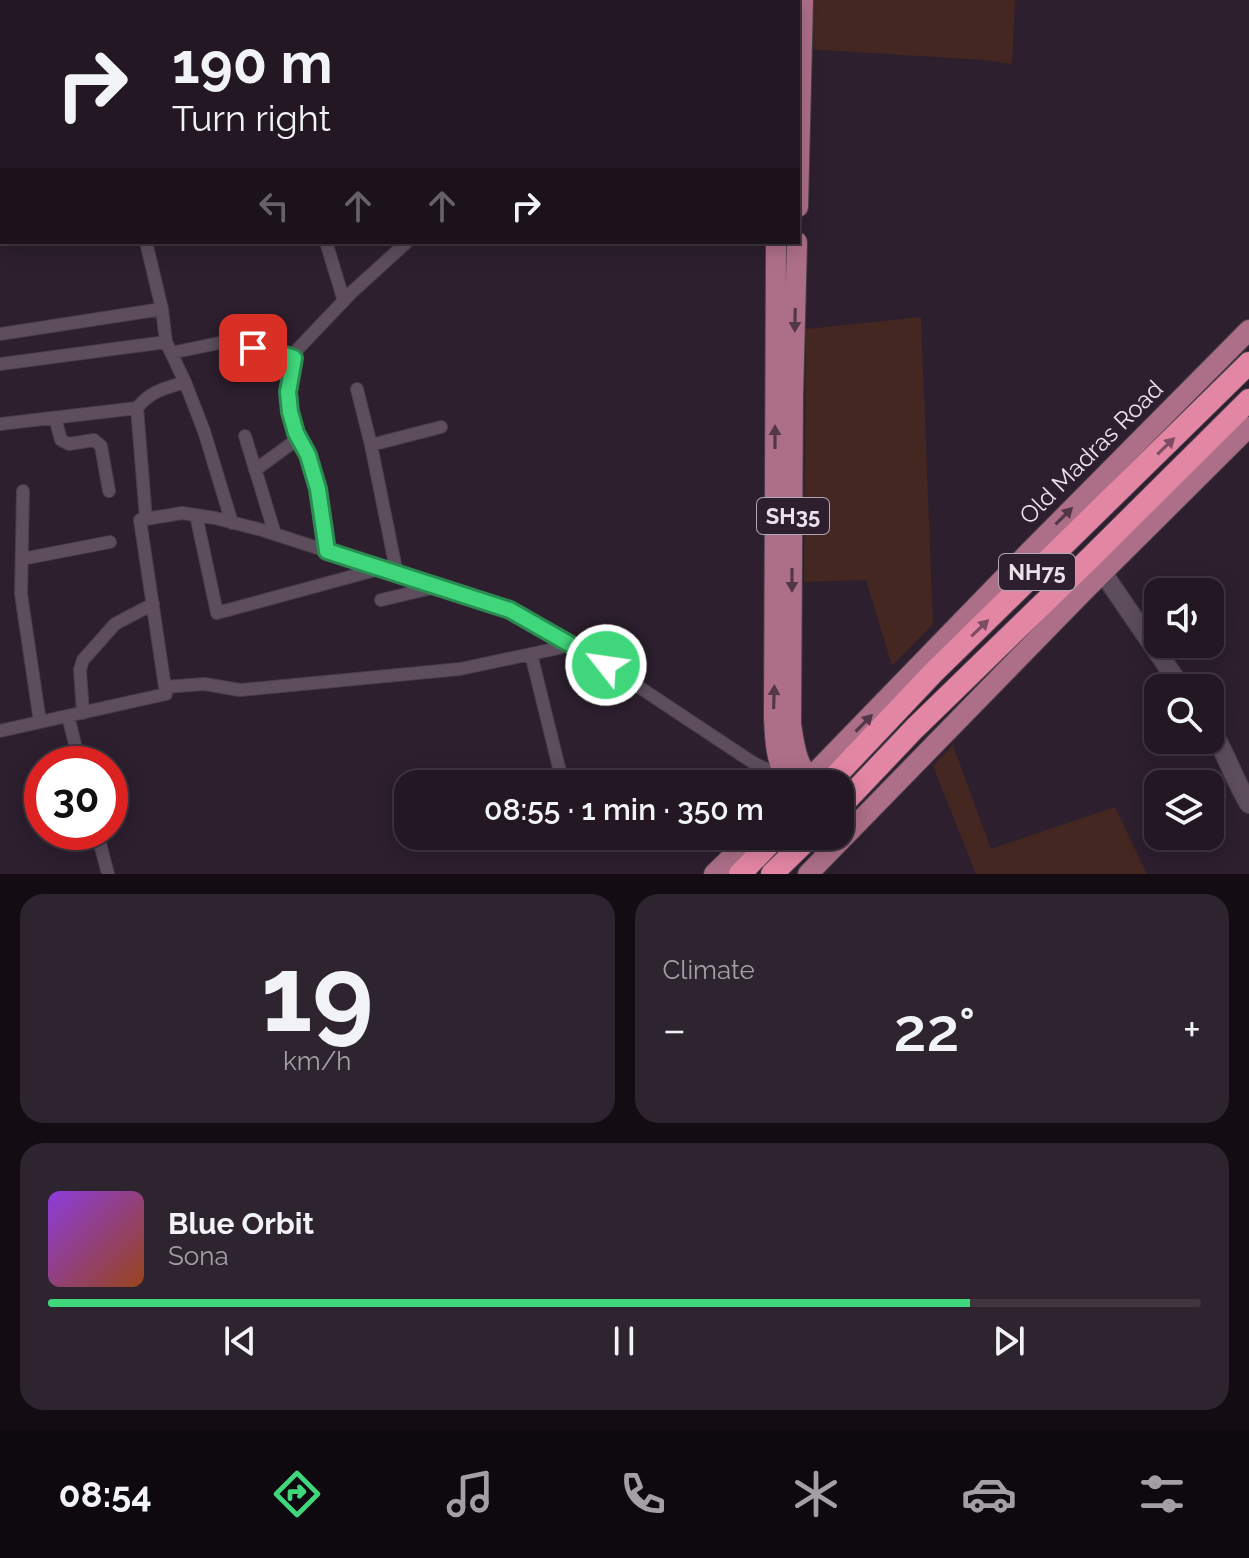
<!DOCTYPE html>
<meta charset="utf-8">
<style>
body{margin:0;font-family:Raleway,sans-serif;background:#2e242f;color:#f1f3f6;height:100vh;display:flex;flex-direction:column;font-size:30px;white-space:nowrap}
*{box-sizing:border-box;margin:0}
p{font-size:26px;color:#a29fa5}
.icon{flex:none;width:44px;height:44px;fill:none;stroke:currentColor;stroke-width:2;stroke-linecap:round;stroke-linejoin:round}
.map{position:relative;height:874px;overflow:hidden}
.drawer{display:flex;flex-direction:column;gap:20px;padding:20px;background:#130d13;flex:1}
.drawer>*{flex:none}
.top-card{position:absolute;left:0px;top:0px;width:800px;height:244px;box-shadow:0 4px 20px #0003,0 0 0 2px #3f3640;background:#221722;color:#f1f3f6;overflow:hidden}
.buttons{position:absolute;left:1144px;top:578px;display:grid;gap:16px}
.buttons a{display:grid;place-items:center;width:80px;height:80px;border-radius:16px;background:#221722;box-shadow:0 4px 20px #0003,0 0 0 2px #3f3640;font-size:40px}
.speed{position:absolute;left:24px;top:746px;display:flex;gap:16px;font-size:40px;font-weight:700;text-align:center}
.speed>*{display:grid;place-content:center;width:104px;height:104px;border-radius:50%;background:#221722;box-shadow:0 4px 20px #0003,0 0 0 2px #3f3640;line-height:1}
.speed .limit{border:12px solid #d22;background:#fff;color:#111}
.pin{position:absolute;display:grid;place-items:center;width:68px;height:68px;color:#fff;margin:-34px;border-radius:16px;box-shadow:0 4px 12px #0006}
.me{position:absolute;width:88px;margin:-44px;rotate:300deg;stroke-linejoin:round;filter:drop-shadow(0 0 6px #0008)}
.turn{display:flex;align-items:center;gap:28px;height:168px;padding:0 40px;font-size:36px}
.turn .icon{width:104px;height:104px;stroke-width:2.5}
.turn b{display:block;font-size:56px;line-height:68px}
.lanes{display:flex;align-items:center;height:76px;padding:0 40px;background:#0003;justify-content:center;gap:40px;direction:ltr}
.lanes .off{opacity:.35}
.big{font-size:60px;font-weight:600;line-height:1.1}
.drawer .card{flex:1;display:flex;flex-direction:column;justify-content:center;gap:12px;min-width:0;padding:0 28px;border-radius:24px;background:#2e242f}
.drawer .dial{align-items:center;gap:0}
.dial b{font-size:104px;line-height:1}
.song{display:flex;align-items:center;gap:24px}
.cover{width:96px;height:96px;border-radius:12px;background:linear-gradient(135deg,hsl(270 70% 55%),hsl(20 70% 35%))}
.played{height:8px;border-radius:4px;background:linear-gradient(90deg,#40d77c 80%,#3f3640 80%)}
.keys{display:flex;justify-content:space-around;direction:ltr}
.heat{display:flex;justify-content:space-between;align-items:center;font-size:44px;direction:ltr}
.drawer .tiles{flex:1;display:grid;gap:20px;grid-template-columns:1fr 1fr}
.card:last-child{grid-column:span 2}
.trip{position:absolute;left:394px;top:770px;width:460px;height:80px;border-radius:24px;background:#221722;box-shadow:0 4px 20px #0003,0 0 0 2px #3f3640;font-weight:600;line-height:80px;text-align:center}
.dock{display:flex;height:128px;justify-content:space-around;align-items:center;background:#0e090e;color:#a29fa5}
.dock .icon{width:56px;height:56px}
.dock .on{color:#40d77c}
.dock b{font-size:36px;color:#f1f3f6}
.map>svg:first-child{display:block}
.green{fill:#432720}
.water{fill:#465b77}
.lines{fill:none;stroke-linecap:round;stroke-linejoin:round}
.street-casing{stroke:#483d49;stroke-width:14}
.secondary-casing{stroke:#483d49;stroke-width:20}
.primary-casing{stroke:#483d49;stroke-width:22}
.highway-casing{stroke:#483d49;stroke-width:24}
.street{stroke:#5d4d5d;stroke-width:12}
.secondary{stroke:#5d4d5d;stroke-width:18}
.primary{stroke:#ad6f88;stroke-width:20}
.highway{stroke:#e386a4;stroke-width:22}
.oneway{fill:#533749}
.oneway2{fill:#7f4d63}
.route-casing{stroke:#2a8c51;stroke-width:20}
.route{stroke:#40d77c;stroke-width:14}
.labels{text-anchor:middle;dominant-baseline:central;stroke-width:8;stroke-linejoin:round;paint-order:stroke}
.shield{fill:#2d1f2e;stroke:#b1a7b2;stroke-width:2}
.shield-label{font-size:22px;font-weight:bold;fill:#eae1eb}
.street-label{font-size:24px;fill:#eae1eb;stroke:#2d1f2e}
</style>
<div class="map">
<svg width="1249" height="874" viewBox="0 0 1249 874">
<rect width="100%" height="100%" fill="#2d1f2e"/>
<!-- green -->
<path class="green" d="M805 0H1015L1012 64 984 60 807 49Z
M921 317 933 624 892 666 866 580 804 582 806 329Z
M953 745 991 849 1115 807 1147 874H976L933 766Z"/>
<!-- water -->
<path class="water" d="M425 0H631V2H426Z"/>
<g class="lines">
<defs>
<path id="street" d="M194 0 195 2
M411 0V2
M337 2 346 0
M146 242 162 309 166 342 185 382 204 431 232 523
M326 242 344 301
M0 334 162 309
M171 353 243 338 253 348 270 350 294 358
M0 364 166 342
M357 389 371 445 397 574
M137 408C152 390 164 389 185 382
M55 418 61 440 69 444 94 440 101 446 109 491
M0 424 137 408 146 519
M245 436 275 534
M371 445 441 427
M255 470 299 438
M23 491 21 594 40 722
M196 515 217 613 379 569
M327 551 318 489 308 455 296 433 290 412 288 392 295 352 352 292 407 242
M22 559 110 542
M381 600 436 587
M531 654 563 784
M165 687 204 684 240 690 460 669 559 648 568 643
M83 713 80 670 83 660 115 624 153 604
M68 716 80 764
M0 731 166 694 140 520 182 513 215 518 262 530 510 610 606 665 752 762C764 768 775 776 788 771
M97 832 108 874"/>
<path id="secondary" d="M1103 573 1182 688
M1210 728C1226 752 1234 780 1249 804"/>
<path id="primary" d="M782 0V2
M798 207 803 0
M776 242 774 718C775 742 776 764 790 784
M797 242 793 396 791 724C795 749 796 765 815 784
M804 784 1030 551 1249 330
M714 874 753 836
M808 874 1084 591 1249 427"/>
<path id="highway" d="M828 784 933 673 1249 363
M840 807 914 729 1090 558 1249 400
M740 874 777 836
M772 874 811 836"/>
</defs>
<!-- street casing -->
<use href="#street" class="street-casing"/>
<!-- secondary casing -->
<use href="#secondary" class="secondary-casing"/>
<!-- primary casing -->
<use href="#primary" class="primary-casing"/>
<!-- highway casing -->
<use href="#highway" class="highway-casing"/>
<!-- street -->
<use href="#street" class="street"/>
<!-- secondary -->
<use href="#secondary" class="secondary"/>
<!-- primary -->
<use href="#primary" class="primary"/>
<!-- highway -->
<use href="#highway" class="highway"/>
</g>
<!-- one-way arrows -->
<defs><path id="oneway-solid" d="M-6-.8H1V-3.2L6.5 0L1 3.2V.8H-6Z" transform="scale(2)"/></defs>
<g class="oneway">
<use href="#oneway-solid" transform="translate(795 320) rotate(91)"/>
<use href="#oneway-solid" transform="translate(775 437) rotate(-90)"/>
<use href="#oneway-solid" transform="translate(1064 516) rotate(-45)"/>
<use href="#oneway-solid" transform="translate(792 580) rotate(90)"/>
<use href="#oneway-solid" transform="translate(774 697) rotate(-88)"/>
<use href="#oneway-solid" transform="translate(864 723) rotate(-46)"/>
</g>
<g class="oneway2">
<use href="#oneway-solid" transform="translate(1166 446) rotate(-44)"/>
<use href="#oneway-solid" transform="translate(980 628) rotate(-44)"/>
</g>
<g class="lines">
<defs>
<path id="route" d="M253 348 270 350 294 358 288 392 290 412 296 433 308 455 318 489 327 551 510 610 606 665"/>
</defs>
<!-- route casing -->
<use href="#route" class="route-casing"/>
<!-- route -->
<use href="#route" class="route"/>
</g>
<g class="labels">
<!-- shield labels -->
<g class="shield">
<rect x="757" y="498" width="72" height="36" rx="6"/>
<rect x="999" y="554" width="76" height="36" rx="6"/>
</g>
<g class="shield-label">
<text x="793" y="516">SH35</text>
<text x="1037" y="572">NH75</text>
</g>
<!-- street labels -->
<g class="street-label">
<text transform="translate(1091 452) rotate(-45)">Old Madras Road</text>
</g>
</g>
</svg>
<div class="buttons">
<a><svg class="icon" aria-label="sound" viewBox="0 0 24 24"><path d="M4 9h4l5-4v14l-5-4H4zM17 9q2 3 0 6"/></svg></a>
<a><svg class="icon" aria-label="search" viewBox="0 0 24 24"><circle cx="10" cy="10" r="6"/><path d="M15 15l6 6"/></svg></a>
<a><svg class="icon" aria-label="layers" viewBox="0 0 24 24"><path d="M12 4l9 5-9 5-9-5zM3 14l9 5 9-5"/></svg></a>
</div>
<div class="speed"><div class="limit">30</div></div>
<div class="pin" style="left:253px;top:348px;background:#d93025"><svg class="icon" aria-label="arrive" viewBox="0 0 24 24"><path d="M6 21V4h12l-3 4 3 4H6"/></svg></div>
<svg class="me" style="left:606px;top:665px" viewBox="-20 -20 40 40"><circle r="17" fill="#40d77c" stroke="#fff" stroke-width="3"/><path d="M0-11L8 9 0 5-8 9z" fill="#fff"/></svg>
<div class="trip">08:55 · 1 min · 350 m</div>
<div class="top-card">
<div class="turn"><svg class="icon" aria-label="right" viewBox="0 0 24 24"><path d="M7 20v-9h11M14 6l5 5-5 5"/></svg><div><b>190 m</b>Turn right</div></div>
<div class="lanes"><svg class="icon off" aria-label="left" viewBox="0 0 24 24"><path d="M17 20v-9H6M10 6l-5 5 5 5"/></svg><svg class="icon off" aria-label="ahead" viewBox="0 0 24 24"><path d="M12 20V5M6 11l6-6 6 6"/></svg><svg class="icon off" aria-label="ahead" viewBox="0 0 24 24"><path d="M12 20V5M6 11l6-6 6 6"/></svg><svg class="icon" aria-label="right" viewBox="0 0 24 24"><path d="M7 20v-9h11M14 6l5 5-5 5"/></svg></div>
</div>
</div>
<section class="drawer">
<div class="tiles">
<div class="card dial"><b>19</b><p>km/h</p></div>
<div class="card"><p>Climate</p>
<div class="heat"><a>−</a><b class="big">22°</b><a>+</a></div>
</div>
<div class="card">
<div class="song"><i class="cover"></i><div><b>Blue Orbit</b><p>Sona</p></div></div>
<div class="played"></div>
<div class="keys"><svg class="icon" aria-label="previous" viewBox="0 0 24 24"><path d="M18 5L8 12l10 7zM5 5v14"/></svg><svg class="icon" aria-label="pause" viewBox="0 0 24 24"><path d="M8 5v14M16 5v14"/></svg><svg class="icon" aria-label="next" viewBox="0 0 24 24"><path d="M6 5l10 7-10 7zM19 5v14"/></svg></div>
</div>
</div>
</section>
<nav class="dock">
<b>08:54</b>
<svg class="icon on" aria-label="directions" viewBox="0 0 24 24"><path d="M12 3l9 9-9 9-9-9zM9 14v-3h6M13 9l2 2-2 2"/></svg>
<svg class="icon" aria-label="music" viewBox="0 0 24 24"><path d="M9 18V5l10-2v13"/><circle cx="6" cy="18" r="3"/><circle cx="16" cy="16" r="3"/></svg>
<svg class="icon" aria-label="phone" viewBox="0 0 24 24"><path d="M5 4h4l2 5-3 2q2 4 5 5l2-3 5 2v4C11 20 4 13 5 4z"/></svg>
<svg class="icon" aria-label="climate" viewBox="0 0 24 24"><path d="M12 3v18M4 7l16 10M4 17L20 7"/></svg>
<svg class="icon" aria-label="car" viewBox="0 0 24 24"><path d="M5 17H2v-5l4-1 3-4h7l3 4 3 1v5h-3M9 17h6M6 11h13"/><circle cx="7" cy="17" r="2"/><circle cx="17" cy="17" r="2"/></svg>
<svg class="icon" aria-label="filters" viewBox="0 0 24 24"><path d="M4 7h16M4 17h16"/><circle cx="9" cy="7" r="2"/><circle cx="15" cy="17" r="2"/></svg>
</nav>
